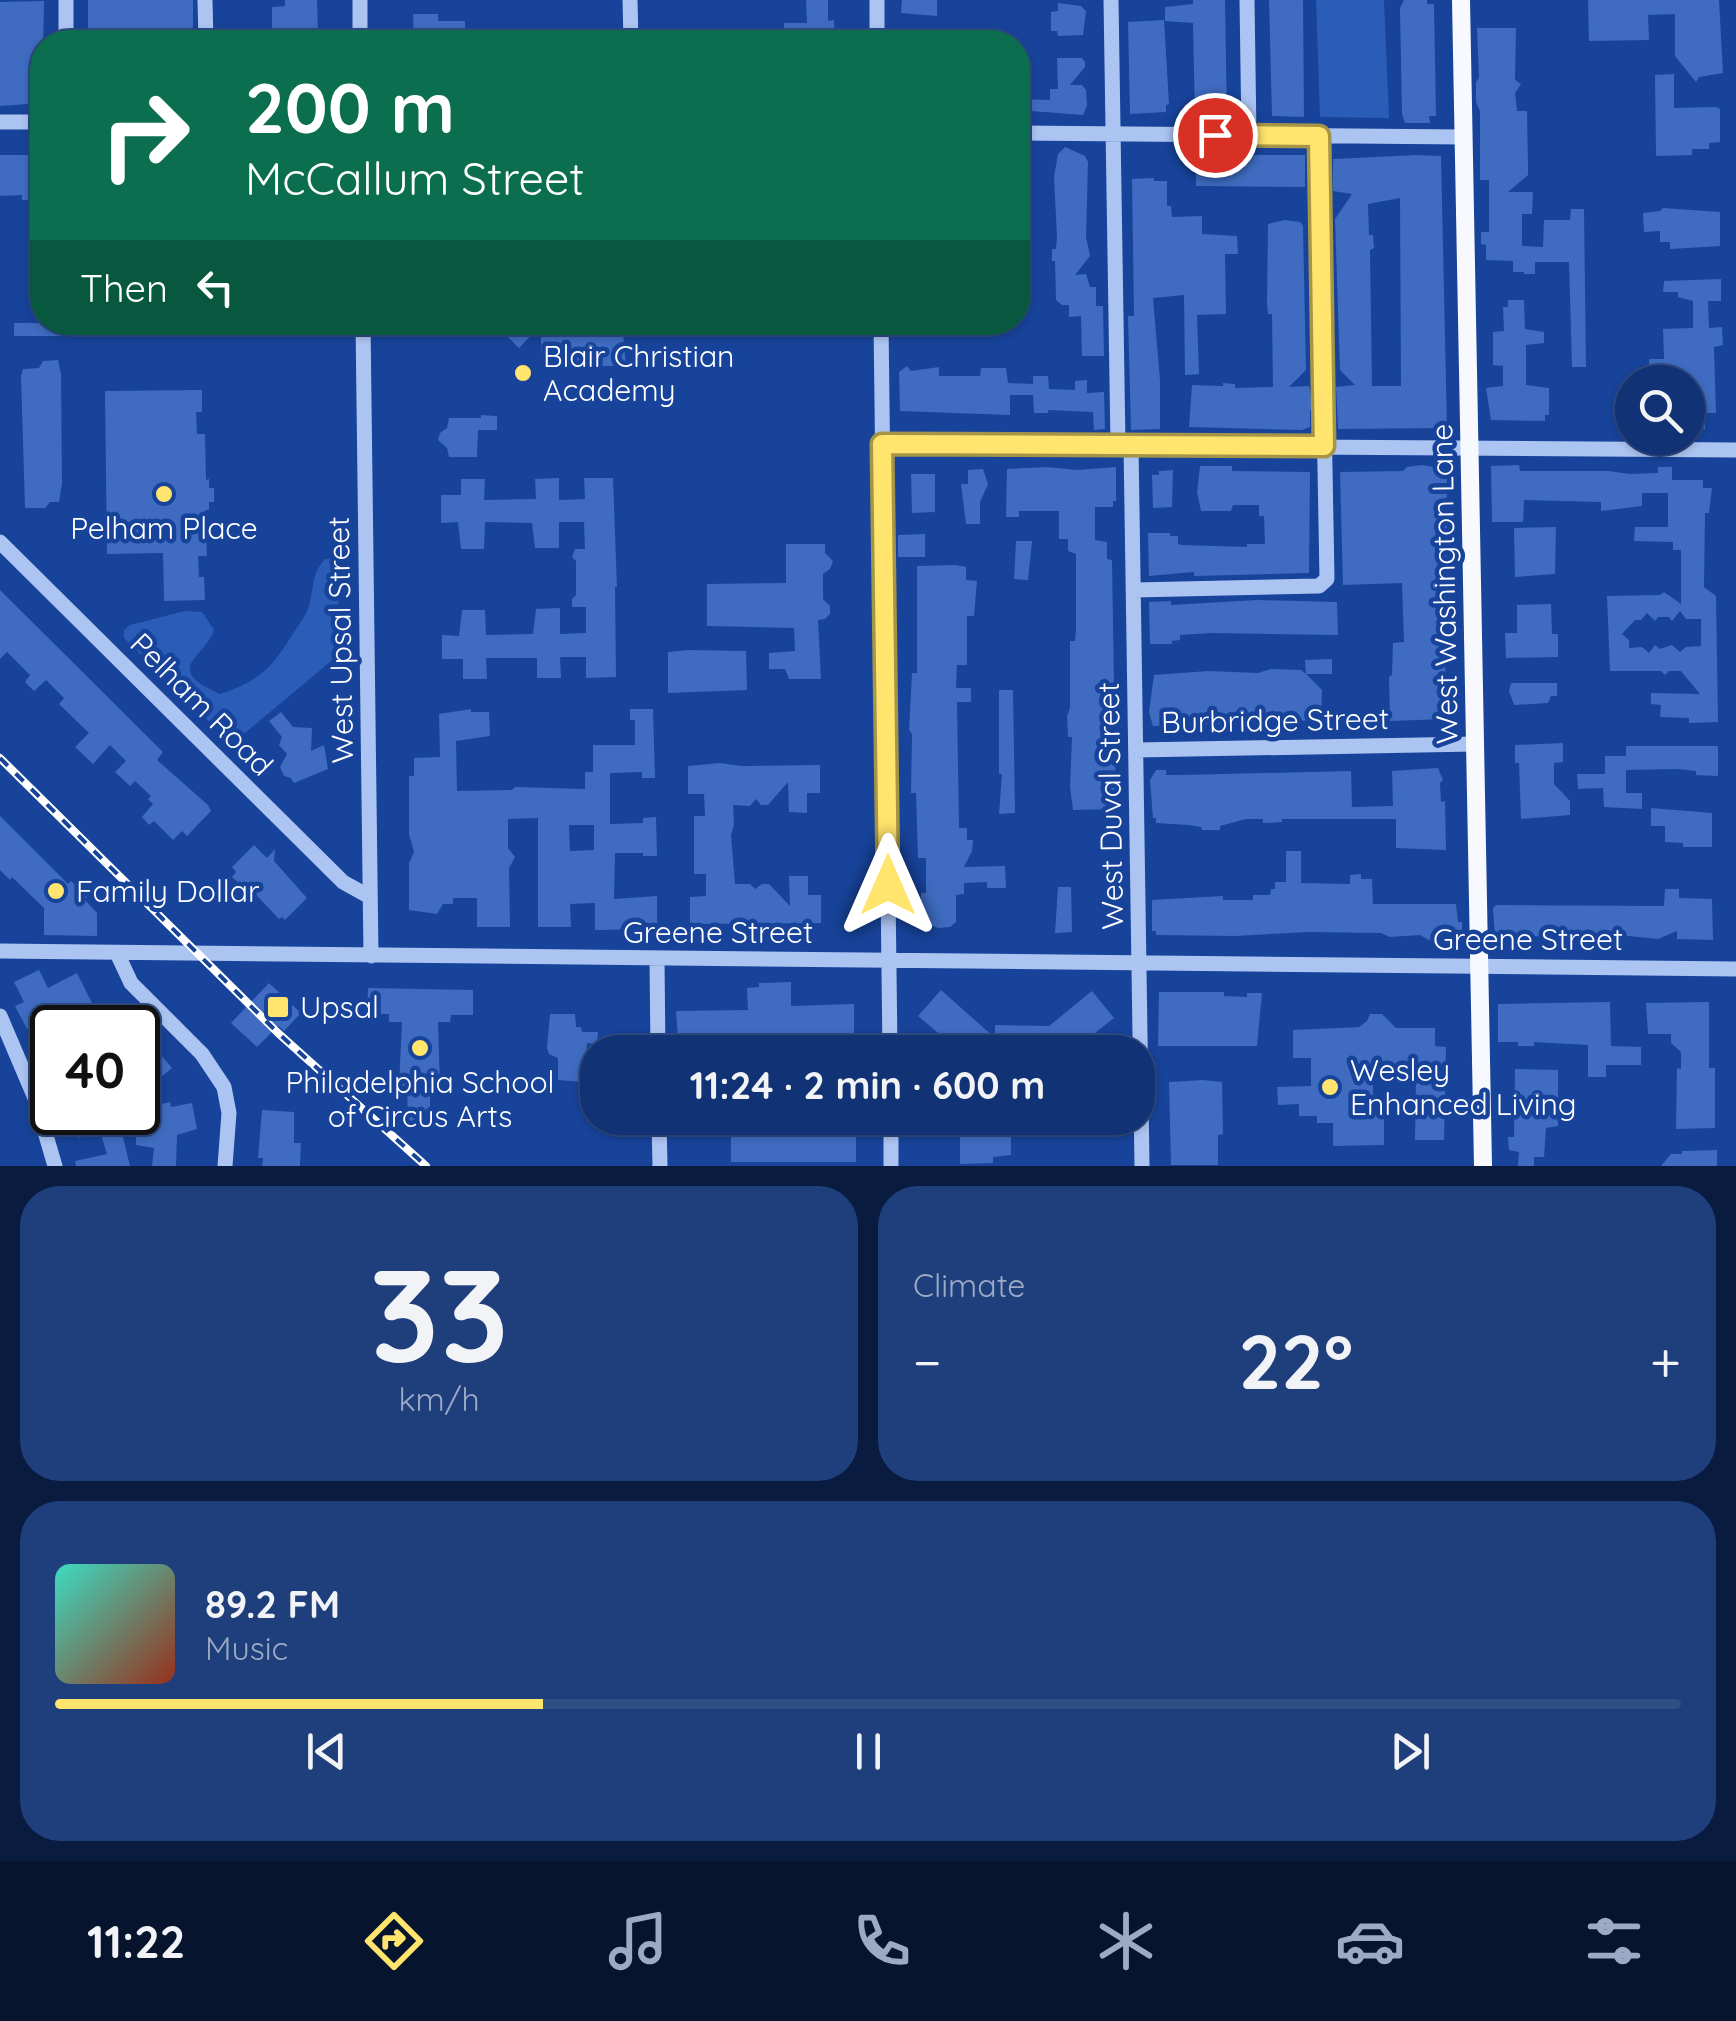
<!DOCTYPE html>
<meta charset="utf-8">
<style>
body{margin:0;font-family:Quicksand,sans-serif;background:#1e3e7c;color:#f1f3f6;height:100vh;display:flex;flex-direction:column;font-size:38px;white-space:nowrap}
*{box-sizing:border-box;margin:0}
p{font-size:32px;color:#9caac5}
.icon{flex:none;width:55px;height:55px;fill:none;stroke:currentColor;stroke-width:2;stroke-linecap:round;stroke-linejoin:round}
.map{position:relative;height:1166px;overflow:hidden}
.drawer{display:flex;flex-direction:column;gap:20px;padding:20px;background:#091c40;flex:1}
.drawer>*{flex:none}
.hud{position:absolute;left:30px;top:30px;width:1000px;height:305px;border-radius:40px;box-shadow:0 2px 8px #0004,0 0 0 2px #304d86;background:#0b6e4f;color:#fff;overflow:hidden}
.fabs{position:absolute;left:1615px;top:365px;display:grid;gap:20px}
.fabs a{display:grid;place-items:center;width:90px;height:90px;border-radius:50%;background:#113274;box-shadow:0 2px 8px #0004,0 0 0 2px #304d86;font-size:50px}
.speed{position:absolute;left:30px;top:1005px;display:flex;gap:20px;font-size:50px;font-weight:700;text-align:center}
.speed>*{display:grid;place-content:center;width:130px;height:130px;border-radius:50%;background:#113274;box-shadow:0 2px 8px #0004,0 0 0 2px #304d86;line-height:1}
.speed .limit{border:5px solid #111;border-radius:15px;background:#fff;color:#111}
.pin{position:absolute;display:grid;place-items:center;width:85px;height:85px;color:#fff;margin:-42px;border:5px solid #fff;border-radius:50%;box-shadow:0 2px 10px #0007}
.me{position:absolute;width:110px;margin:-55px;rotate:0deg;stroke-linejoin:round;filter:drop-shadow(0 0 8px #0008)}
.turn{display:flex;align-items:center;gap:35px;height:210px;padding:0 50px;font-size:45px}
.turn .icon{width:130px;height:130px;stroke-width:2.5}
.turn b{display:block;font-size:70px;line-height:85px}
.then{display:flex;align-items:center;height:95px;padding:0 50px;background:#0003;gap:20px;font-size:38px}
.big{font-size:75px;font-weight:800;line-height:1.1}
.drawer .widget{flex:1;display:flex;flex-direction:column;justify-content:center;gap:15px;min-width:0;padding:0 35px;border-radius:40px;background:#1e3e7c}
.drawer .dial{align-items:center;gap:0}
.dial b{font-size:130px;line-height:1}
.song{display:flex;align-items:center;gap:30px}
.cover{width:120px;height:120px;border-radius:15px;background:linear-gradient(135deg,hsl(170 70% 55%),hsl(10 70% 35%))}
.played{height:10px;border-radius:5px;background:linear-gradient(90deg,#ffe46d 30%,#304d86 30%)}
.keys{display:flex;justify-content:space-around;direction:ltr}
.heat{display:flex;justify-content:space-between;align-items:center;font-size:55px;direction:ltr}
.drawer .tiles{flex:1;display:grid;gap:20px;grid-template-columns:1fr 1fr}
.widget:last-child{grid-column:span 2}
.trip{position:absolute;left:580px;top:1035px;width:575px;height:100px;border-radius:40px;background:#113274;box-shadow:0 2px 8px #0004,0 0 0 2px #304d86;font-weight:800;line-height:100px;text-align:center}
.dock{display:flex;height:160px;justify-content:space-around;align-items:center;background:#07142e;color:#9caac5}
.dock .icon{width:70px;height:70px}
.dock .active{color:#ffe46d}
.dock b{font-size:45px;color:#f1f3f6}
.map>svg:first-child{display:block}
.green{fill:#2a5cb8}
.building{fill:#3f6cc1;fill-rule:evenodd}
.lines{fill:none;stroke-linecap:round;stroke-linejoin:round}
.minor{stroke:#acc4f2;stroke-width:15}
.major{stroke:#f7f9ff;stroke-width:18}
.rail-casing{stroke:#fff;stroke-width:8}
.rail{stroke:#17439a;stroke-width:4;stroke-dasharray:11;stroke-linecap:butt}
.route-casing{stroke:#a69447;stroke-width:25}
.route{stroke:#ffe46d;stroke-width:18}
.poi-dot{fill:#ffe46d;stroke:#17439a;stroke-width:4}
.labels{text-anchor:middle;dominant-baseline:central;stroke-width:9;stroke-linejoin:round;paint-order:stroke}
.poi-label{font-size:30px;fill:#fff;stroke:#17439a;text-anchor:start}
.street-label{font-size:30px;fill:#fff;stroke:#17439a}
</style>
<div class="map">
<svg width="1736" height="1166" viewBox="0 0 1736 1166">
<rect width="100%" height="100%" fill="#17439a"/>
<!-- green -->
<path class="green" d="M1316 0H1384L1389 118 1320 117Z
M334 558 340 563 336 657 239 738 231 740 223 735 124 638V630L130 625 185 611 202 612 214 630C205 658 161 668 220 694 258 681 270 670 291 637 298 625 307 616 310 602 314 585 312 573 325 559Z"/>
<!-- building -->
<path class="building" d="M88 0H193V42H88Z
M285 0H317L318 35 285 36 284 29H272V7L285 6Z
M806 0H828V21L834 20 835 42H784V23H807Z
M902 0H937V16L901 13Z
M1193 0H1225L1227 118 1195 119 1193 23 1165 21V7L1193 4Z
M1269 0H1303L1304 117 1272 116Z
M1404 0H1427V4H1434L1436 116H1429L1430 123H1405L1402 114 1400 8Z
M1588 0H1719L1723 73 1699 77 1696 82 1675 56V14L1648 15 1649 40 1589 41Z
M44 1 42 103 0 106V2Z
M1058 3 1081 6 1086 11 1083 35 1058 36 1057 31H1051V12L1058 11Z
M413 14H438V21H465V42H414Z
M1164 20 1169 104 1166 105V112L1130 114 1128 22Z
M1477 28H1516L1515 80 1521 84 1515 93 1517 111H1527L1528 167V175L1508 192H1533L1532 214H1522V246L1543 247 1544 220H1570L1571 209H1584L1586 367H1572L1569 262H1535V274H1524V272H1513V261L1486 260V245L1481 244V232H1489V180H1480V111L1476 102V82L1479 78Z
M1057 58H1082L1085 62V67L1070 85H1082L1086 90 1087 106 1083 115 1018 110V99L1050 100V89H1058Z
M1674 74V108L1716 107 1720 109V142L1709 143V149H1692V155L1656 156 1655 75Z
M1065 147 1085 156 1088 162 1086 237 1090 256 1075 275 1086 274 1090 287H1096V306H1103L1104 356H1082L1081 316 1069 317V305H1062L1056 300 1055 261H1052V249H1056L1057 237 1054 177 1058 154Z
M0 155H42V196H34V200H22V195L0 196Z
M1196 155H1305V187L1196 186Z
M1418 155 1441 156 1447 428 1338 429 1336 387 1355 385 1340 370 1335 219 1352 194 1333 191V159ZM1400 198 1401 386H1372L1370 250 1374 248 1373 235H1369L1368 204Z
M1154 178V181H1167V206H1171L1172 217 1202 216V234L1237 236 1238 254H1225L1226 314 1197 315 1199 374 1185 375 1184 295 1153 298 1160 380V429L1131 430 1128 316H1134L1132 179Z
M1663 208 1720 212V246L1670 249V242H1660V231L1644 232 1643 213 1660 211Z
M1285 220 1300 222 1303 226 1306 370 1289 387 1309 386 1313 407 1310 411V427L1302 430 1189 427 1192 385 1223 386V383L1235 384V388L1273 387 1272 314H1268L1267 303 1268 224Z
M1721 279V301H1708L1709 328 1722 327 1723 345 1714 347 1716 413H1705V429H1688V382H1661L1657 374H1649V359H1664L1663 329 1693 328V301L1678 297V292H1663L1664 281Z
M1508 300H1524L1525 329 1544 332V343L1526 345V385L1549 388V415H1545V421L1491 420 1486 388 1503 386V366L1493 365V332L1504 331 1503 307H1508Z
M491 322H544L519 348 507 336H491Z
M605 322H622L626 366H546V353L541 354V335L605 334Z
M14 323H61V336H14Z
M58 360 61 374 62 483 59 502H50L45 508H25L21 376 23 369 39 368 43 361Z
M907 366 911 371 939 367V376H980L981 368H1006L1008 383 1033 384V376H1048L1049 389 1075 390V381L1087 380V393L1104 392 1105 429 1094 430 1093 412 1048 410V413H1034L1033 395H1010V415L900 411 899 372Z
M202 390V412H196L197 434H205L206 480 209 479V488H214V502H209V510H205L207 556H198L199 577H204L205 600 164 601 163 553 107 554 105 391Z
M481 415 497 416V430H478L477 457H449L447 448 438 440 440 433 447 428 449 418H481Z
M1422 465 1445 469 1447 476 1445 719 1390 721 1389 677 1392 675 1393 643 1404 642 1402 583 1343 585 1340 472 1403 471 1407 467Z
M1519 465 1520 471H1608L1630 474 1658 473V467H1672V480H1703V488H1712L1709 513H1705L1704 587 1716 596 1718 722 1689 723V718L1660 717 1661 705 1651 704V693L1700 694 1681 671H1669L1665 675 1661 671H1610L1607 596 1660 595 1664 592 1681 604V550H1673V542L1634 541 1635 527H1668V493H1642V506L1601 511V502L1524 500 1523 522H1492L1491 466ZM1680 611 1686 619H1701V646L1686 647 1680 652 1672 645 1660 649 1655 645 1649 653 1642 647 1629 648V640L1622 634 1635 620H1641L1647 613 1655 621 1658 617H1669L1672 621Z
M1200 466H1232V471L1310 472 1309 573 1194 576V572L1149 576 1148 533H1170V536H1178V544L1182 545 1247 547V544H1265L1264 516H1259V505H1233L1231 511H1201L1197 492Z
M1046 467 1077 470 1116 467V501H1113V507H1095V540L1107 542V559L1112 560 1116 809 1073 810 1070 787 1072 737H1068L1067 716 1070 708V641H1075L1076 630V554L1068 551V539H1059V511H1019V517H1006L1007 469Z
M983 469 988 484 980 502V524H966L961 484H968V470Z
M1173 470 1172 507 1153 508 1152 475H1159V471Z
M911 474H935V512L912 513Z
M559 478V500L585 499 584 478H613L617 587H615L616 677 586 678V657H560L561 678H537V658H486L487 679H463V659H442V635L459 636 462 610H485L486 635 533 634 536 609 560 608V634L586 633V607H572V599L576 595V561L572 557 575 549H585L584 522H559V548H535L532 523 485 522 484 549H461L458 522 441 523V495H461V479H485L484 500 536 499 535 479Z
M1556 527 1555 574 1515 577 1514 528Z
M925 534V557H898V535Z
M1016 541H1032L1028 580 1014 579Z
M786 544H825V553L833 561 830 569 823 574V599L830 606V614L825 619 818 620 821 679H789L785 669H769V653L795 651 794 628 707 626V584L786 583Z
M956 565 966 567V580L977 581 974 616H967V665H957L956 688H971V702H957L959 828H967V840H973L972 851 964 867 1005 866 1006 888H987V882L964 883V894L956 895V922L950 927 938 928 925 923 921 912V893H926V858H918L916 793H911L912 734 909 730 912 673H917V566Z
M0 590 163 752 157 760 208 805 211 811 187 836 182 831 173 840 154 821 149 825 142 817 153 804 148 799 151 796 135 781 130 786 115 772 126 761 110 745 93 764 75 747 89 733 59 704 64 698 46 680 34 691 25 682 30 675 7 652 0 659Z
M1257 600 1337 602 1338 635 1212 633 1180 635V640L1172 641V644H1150L1149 602 1171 601V605Z
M1551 604 1552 634H1558V657L1506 658 1505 633H1517V605Z
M689 650 746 651 747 690 668 693V652Z
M1332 659V674H1306L1322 690 1321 720 1153 726 1149 712 1154 675 1208 671 1258 673 1271 669 1301 670 1306 674 1305 660Z
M1511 683H1557V696H1551L1548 703 1514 705 1509 691Z
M999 690H1013L1015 813 999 814 1002 774H999Z
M471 709V712H489L490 736 456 741 457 791 512 790 515 787 585 789V772H593V745H635V720H630V709H653L655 778H642V772L610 773V824L643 823V818L656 817 657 856H643V853H615L614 899 657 896V929L595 930V903L570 904 571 927H538V818L508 819V848L515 857 509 868 510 927H477V898H453V904H443L437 914 409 910V863L414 852 409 834V776H414V758L440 757 439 714ZM569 825H594V850L570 851Z
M281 712 293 727 312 728 311 751 324 745 328 769 294 783 291 778 284 776 280 767 287 754 279 745 282 737 269 721Z
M1563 743V762L1554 763V784L1570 801V815L1521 819 1519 763H1515V745Z
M1626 746H1718V776L1696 775V771L1676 769 1626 770V793H1642V809L1604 807 1603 788 1578 789 1577 774H1605V756H1626Z
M720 763 741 766 820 765V793H807V813L789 812 788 782 768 805H761L756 799 750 806 733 805 734 825 731 835 735 884H750L755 889 762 884H769L790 906 789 876H808V895H821V923L690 924V897L706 896V874H694V816H705L704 794H688V766Z
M1438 768 1443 780 1440 783 1441 802 1445 801 1446 850 1396 848V819H1282V822L1263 823V819H1246L1220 826V830H1202L1201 827 1189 825 1156 823V818H1153L1150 780 1156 770H1166V775H1181L1351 771 1352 807 1393 806 1392 771Z
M1651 808 1712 813V847H1683V843L1665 842V826H1651Z
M0 816 68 884 71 881 87 897 84 899 97 913V936L44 935V908L12 877 10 880 0 870Z
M254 845 267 858 275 849 274 861 307 898 285 920 282 917 279 919 244 882 241 885 232 877 236 872 232 867Z
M1286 851H1301V883L1350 884V875L1361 874V879H1372L1373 904H1456L1458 922H1462V950H1436V944L1420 935 1390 937 1381 933 1309 932 1235 936 1156 935V931H1152V900L1223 896V900H1253V895H1270L1271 889H1275V882H1286Z
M1058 887H1071L1072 932 1055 933Z
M1665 889H1679V898L1712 899 1713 940 1677 939V931L1658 939 1629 936 1599 939 1594 936 1565 938 1560 935 1555 938 1525 935 1495 938 1493 908 1497 905 1664 906Z
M39 970 48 988 77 973 93 1005 63 1020 67 1028H52V1061L35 1025 27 1029 15 1006 24 1002 14 982Z
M791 982V1006L854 1004V1034L792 1036V1052H762V1039L709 1040V1052H679L676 1011 748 1010 747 988 759 987V983Z
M269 983 301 1013 284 1031 278 1026 257 1047 231 1023Z
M368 988 473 990V1015H451L450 1022H438L440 1087H430V1121H408L407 1086H399L402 1022H389V1014H367Z
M941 990 995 1038V1025L1049 1026 1092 991 1114 1018 1071 1052H961L918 1016Z
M1159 992H1224V996L1247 997V993H1262L1257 1046H1158Z
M1610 1002 1611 1046 1641 1047V1065H1606V1077H1588V1045L1534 1042V1046H1518V1042H1498V1004Z
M1709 1002V1068H1715V1128L1676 1129 1677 1068 1681 1069V1052L1671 1043V1034H1648L1646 1003Z
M550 1014H575L576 1027H581L582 1032H598L597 1044 587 1043 584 1082 558 1080V1058L549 1054 547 1048Z
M1370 1014H1382L1396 1028H1435V1046L1446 1047 1444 1140H1415L1416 1077 1373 1080V1111H1384V1145L1333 1146V1123H1317V1116H1299V1104L1278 1105 1277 1087 1311 1086V1058H1293V1030L1359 1027 1367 1021Z
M155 1048 172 1068 156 1081 159 1086 138 1104V1061Z
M1515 1069 1558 1070V1126L1546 1128 1544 1157H1534V1166H1518L1519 1152 1509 1150 1508 1137H1514Z
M1203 1080 1222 1082 1223 1134 1218 1135V1165H1171L1169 1082Z
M170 1102 171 1107 192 1103 197 1129 177 1135 176 1166H152L154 1148 136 1145V1113L138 1109Z
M262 1110 294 1112V1143H301L300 1166H262L263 1158H258Z
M71 1112H111L113 1118 118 1116 130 1166H76L75 1161 107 1154 100 1131 79 1138Z
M818 1118H848V1137H856V1162H731V1121Z
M960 1118H994V1135L1011 1137V1155L993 1157V1163L960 1164Z
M1717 1150V1166H1661L1671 1154H1682V1151Z"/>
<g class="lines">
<!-- minor -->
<path class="minor" d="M66 0V42
M205 0 206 42
M360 0V42
M630 0 631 42
M877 0V42
M1111 0 1118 445
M1247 0 1249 135
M0 122H42
M1018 133 1463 137
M363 322 371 956
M881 322 890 1052
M883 444 1736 450
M1131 445 1142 1166
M0 542 343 882 370 897
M1134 590 1319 586 1327 579 1319 137
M1136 750 1475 744
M0 951 1736 969
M117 953 131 983 202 1054 224 1087 229 1113 225 1166
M657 960 658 1052
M0 1016 35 1098 55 1166
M659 1118 660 1166
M891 1118V1166"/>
<!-- major -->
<path class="major" d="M1461 0 1483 1166"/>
<defs>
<path id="rail" d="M0 758 278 1033 426 1166"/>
</defs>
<!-- rail casing -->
<use href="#rail" class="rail-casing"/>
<!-- rail -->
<use href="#rail" class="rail"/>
</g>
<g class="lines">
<defs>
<path id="route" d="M888 885 882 444 1324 446 1319 136 1215 135"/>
</defs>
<!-- route casing -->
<use href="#route" class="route-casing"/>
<!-- route -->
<use href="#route" class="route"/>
</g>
<!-- markers -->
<g class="poi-dot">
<circle cx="523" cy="373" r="10"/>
<circle cx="164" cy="494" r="10"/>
<circle cx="56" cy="891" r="10"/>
<rect x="266" y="995" width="24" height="24" rx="5"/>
<circle cx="420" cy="1048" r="10"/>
<circle cx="1330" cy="1087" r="10"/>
</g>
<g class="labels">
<!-- poi labels -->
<g class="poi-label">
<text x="543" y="356">Blair Christian<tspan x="543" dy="34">Academy</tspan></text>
<text x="164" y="528" text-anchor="middle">Pelham Place</text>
<text x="76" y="891">Family Dollar</text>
<text x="300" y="1007">Upsal</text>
<text x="1350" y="1070">Wesley<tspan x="1350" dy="34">Enhanced Living</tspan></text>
<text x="420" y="1082" text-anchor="middle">Philadelphia School<tspan x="420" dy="34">of Circus Arts</tspan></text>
</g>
<!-- street labels -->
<g class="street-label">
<text transform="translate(1444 584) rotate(-91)">West Washington Lane</text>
<text transform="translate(340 640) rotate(-91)">West Upsal Street</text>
<text transform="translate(202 704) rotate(45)">Pelham Road</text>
<text transform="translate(1275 720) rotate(-1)">Burbridge Street</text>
<text transform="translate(1110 806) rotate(-91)">West Duval Street</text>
<text x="718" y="932">Greene Street</text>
<text x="1528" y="939">Greene Street</text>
</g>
</g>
</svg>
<div class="fabs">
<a><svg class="icon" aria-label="search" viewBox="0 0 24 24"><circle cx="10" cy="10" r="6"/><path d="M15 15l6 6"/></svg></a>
</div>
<div class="speed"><div class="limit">40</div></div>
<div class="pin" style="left:1215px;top:135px;background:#d93025"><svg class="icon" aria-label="arrive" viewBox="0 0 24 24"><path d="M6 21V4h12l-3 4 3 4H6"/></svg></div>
<svg class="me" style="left:888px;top:885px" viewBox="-20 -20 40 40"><path d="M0-17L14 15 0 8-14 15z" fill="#ffe46d" stroke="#fff" stroke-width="4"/></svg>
<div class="trip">11:24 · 2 min · 600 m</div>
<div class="hud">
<div class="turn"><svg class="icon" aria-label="right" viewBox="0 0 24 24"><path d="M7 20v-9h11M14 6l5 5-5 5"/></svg><div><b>200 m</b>McCallum Street</div></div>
<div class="then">Then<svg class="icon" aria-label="left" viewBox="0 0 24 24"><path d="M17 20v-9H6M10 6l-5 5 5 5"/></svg></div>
</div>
</div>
<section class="drawer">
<div class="tiles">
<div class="widget dial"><b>33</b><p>km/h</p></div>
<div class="widget"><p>Climate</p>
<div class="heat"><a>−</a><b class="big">22°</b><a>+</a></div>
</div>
<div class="widget">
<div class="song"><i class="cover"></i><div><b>89.2 FM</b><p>Music</p></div></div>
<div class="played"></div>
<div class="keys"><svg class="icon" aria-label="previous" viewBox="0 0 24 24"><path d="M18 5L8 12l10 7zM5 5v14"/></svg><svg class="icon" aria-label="pause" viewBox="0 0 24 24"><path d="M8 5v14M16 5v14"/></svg><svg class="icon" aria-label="next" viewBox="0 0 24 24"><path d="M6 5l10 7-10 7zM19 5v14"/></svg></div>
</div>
</div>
</section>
<nav class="dock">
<b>11:22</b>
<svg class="icon active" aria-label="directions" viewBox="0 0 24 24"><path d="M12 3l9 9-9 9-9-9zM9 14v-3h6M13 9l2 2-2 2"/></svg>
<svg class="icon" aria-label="music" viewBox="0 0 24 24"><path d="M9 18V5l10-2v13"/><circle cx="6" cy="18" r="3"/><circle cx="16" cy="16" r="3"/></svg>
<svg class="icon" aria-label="phone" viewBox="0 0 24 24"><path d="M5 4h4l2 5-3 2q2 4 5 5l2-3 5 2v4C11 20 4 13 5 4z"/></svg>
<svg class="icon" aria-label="climate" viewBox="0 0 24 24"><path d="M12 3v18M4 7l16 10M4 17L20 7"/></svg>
<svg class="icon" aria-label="car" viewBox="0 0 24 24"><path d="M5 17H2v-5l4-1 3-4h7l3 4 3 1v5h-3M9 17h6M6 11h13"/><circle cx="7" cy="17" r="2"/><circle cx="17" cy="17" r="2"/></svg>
<svg class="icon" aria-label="filters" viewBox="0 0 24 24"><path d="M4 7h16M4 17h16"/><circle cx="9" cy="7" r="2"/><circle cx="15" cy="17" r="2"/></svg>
</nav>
